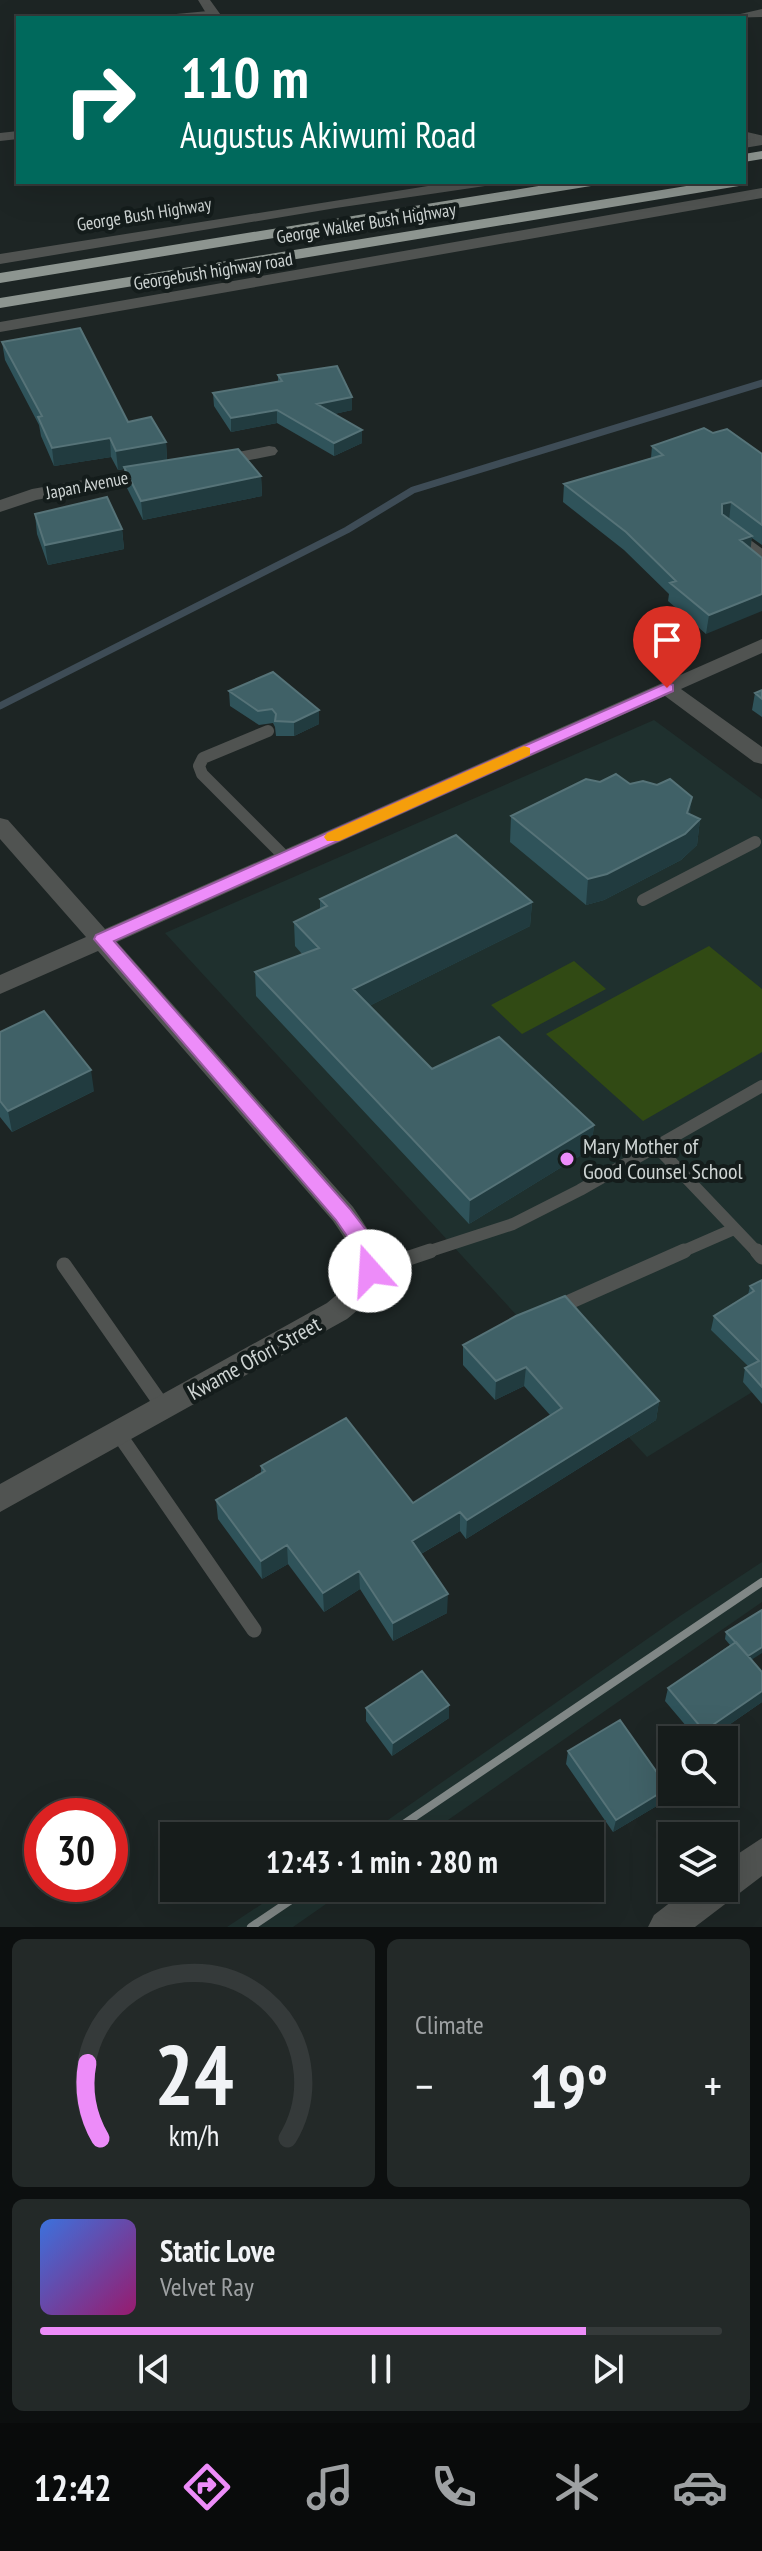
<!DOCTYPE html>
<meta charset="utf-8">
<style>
body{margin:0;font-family:"PT Sans Narrow",sans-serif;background:#232928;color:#f1f3f6;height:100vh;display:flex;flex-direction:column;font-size:30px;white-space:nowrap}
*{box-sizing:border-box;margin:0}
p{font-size:26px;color:#9ea1a3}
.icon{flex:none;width:44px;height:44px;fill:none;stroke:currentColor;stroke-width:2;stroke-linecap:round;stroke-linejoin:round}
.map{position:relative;height:1927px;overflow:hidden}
.details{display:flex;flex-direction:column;gap:12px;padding:12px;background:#0c0f0f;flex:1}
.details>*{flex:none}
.banner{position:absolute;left:16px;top:16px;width:730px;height:168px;border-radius:0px;box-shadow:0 8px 32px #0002,0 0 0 2px #353a3a;background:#00695c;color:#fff;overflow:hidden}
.fabs{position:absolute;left:658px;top:1726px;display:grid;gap:16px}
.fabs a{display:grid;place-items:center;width:80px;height:80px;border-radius:0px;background:#161c1b;box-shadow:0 8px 32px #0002,0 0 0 2px #353a3a;font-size:40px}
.speed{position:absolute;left:24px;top:1798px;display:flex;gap:16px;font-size:40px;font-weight:700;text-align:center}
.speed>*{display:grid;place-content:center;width:104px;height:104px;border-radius:50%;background:#161c1b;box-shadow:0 8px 32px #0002,0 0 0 2px #353a3a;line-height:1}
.speed .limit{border:12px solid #d22;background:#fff;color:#111}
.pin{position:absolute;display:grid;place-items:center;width:68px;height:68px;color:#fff;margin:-82px -34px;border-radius:50% 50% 50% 0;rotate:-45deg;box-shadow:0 0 8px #0007}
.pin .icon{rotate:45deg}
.me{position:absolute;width:88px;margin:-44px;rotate:341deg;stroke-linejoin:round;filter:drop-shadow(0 0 6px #0008)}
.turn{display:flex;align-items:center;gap:28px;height:168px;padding:0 32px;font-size:36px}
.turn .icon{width:104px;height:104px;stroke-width:2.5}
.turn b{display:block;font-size:56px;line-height:68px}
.big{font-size:60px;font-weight:600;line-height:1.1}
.details .tile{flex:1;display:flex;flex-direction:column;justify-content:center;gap:12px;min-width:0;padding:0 28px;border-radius:12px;background:#232928}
.details .dial{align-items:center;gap:0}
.dial svg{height:208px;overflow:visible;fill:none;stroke:#353a3a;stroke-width:7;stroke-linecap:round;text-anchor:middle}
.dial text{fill:#f1f3f6;stroke:none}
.song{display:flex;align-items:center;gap:24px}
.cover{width:96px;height:96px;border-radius:12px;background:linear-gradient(135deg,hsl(220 70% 55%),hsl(320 70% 35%))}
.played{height:8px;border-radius:4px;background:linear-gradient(90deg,#ed8cf9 80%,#353a3a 80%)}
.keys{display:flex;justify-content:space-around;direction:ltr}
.heat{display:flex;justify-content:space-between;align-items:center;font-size:44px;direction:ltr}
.details .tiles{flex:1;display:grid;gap:12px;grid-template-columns:1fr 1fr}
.tile:last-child{grid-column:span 2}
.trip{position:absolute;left:160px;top:1822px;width:444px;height:80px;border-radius:0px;background:#161c1b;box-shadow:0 8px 32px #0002,0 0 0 2px #353a3a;font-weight:600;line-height:80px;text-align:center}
.tab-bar{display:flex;height:128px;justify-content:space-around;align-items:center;background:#090b0b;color:#9ea1a3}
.tab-bar .icon{width:56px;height:56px}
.tab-bar .on{color:#ed8cf9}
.tab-bar b{font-size:36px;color:#f1f3f6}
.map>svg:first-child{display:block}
.built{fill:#1f302e}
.green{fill:#314a14}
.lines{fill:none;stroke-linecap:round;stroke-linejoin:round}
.stream{stroke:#3e4c56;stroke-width:7}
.lane-far3{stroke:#505351;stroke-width:7}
.lane-far2{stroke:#505351;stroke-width:9}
.lane-far1{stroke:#505351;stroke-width:12}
.lane{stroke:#505351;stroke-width:15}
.street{fill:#505351;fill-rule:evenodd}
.highway{fill:#8d9590;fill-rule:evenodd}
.rail{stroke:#808786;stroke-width:8}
.wall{fill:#2f535a}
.shaded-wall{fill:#213b3f}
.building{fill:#406167;stroke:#567378;stroke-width:2}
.route{fill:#ed8cf9;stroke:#9a5ba2;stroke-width:2}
.slow{fill:#f59e0b}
.poi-dot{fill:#ed8cf9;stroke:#141c1b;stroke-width:3}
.labels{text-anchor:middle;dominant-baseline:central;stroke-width:8;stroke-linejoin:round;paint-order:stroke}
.far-street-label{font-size:18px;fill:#ced4d3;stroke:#141c1b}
.poi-label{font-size:22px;fill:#ced4d3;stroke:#141c1b;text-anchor:start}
.street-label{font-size:22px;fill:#ced4d3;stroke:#141c1b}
</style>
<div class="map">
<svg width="762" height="1927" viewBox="0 0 762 1927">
<rect width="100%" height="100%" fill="#1d2524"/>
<!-- built -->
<path class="built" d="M654 720 762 799V1386L647 1457 165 933Z
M762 1562V1602L425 1836H365L680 1616Z
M286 1888H349L293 1927H227Z"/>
<!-- green -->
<path class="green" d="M709 946 762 989V1052L643 1121 546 1034Z
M574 961 606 989 522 1034 491 1005Z"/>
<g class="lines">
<!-- stream -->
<path class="stream" d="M0 706 347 530 413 490 762 383"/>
<!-- lane-far3 -->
<path class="lane-far3" d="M171 18 214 14
M744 135 762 139"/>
<!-- lane-far2 -->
<path class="lane-far2" d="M739 537 762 554"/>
<!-- lane-far1 -->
<path class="lane-far1" d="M268 731 203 758 199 766 202 774 286 858
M643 900 755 842
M656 1146 758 1253
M424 1253 513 1224 580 1190 762 1086
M679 1253 734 1229"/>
<!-- lane -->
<path class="lane" d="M757 1251 762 1257
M64 1265 164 1408
M370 1271 430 1251
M558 1307 684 1251
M118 1433 254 1630"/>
<!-- street -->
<path class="street" d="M198 0H210L223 18H209Z
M762 9V17L723 18Z
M18 131V139L0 141V133Z
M762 137V145L744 148V140Z
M453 182H492L485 186 336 208 0 264V254Z
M762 188V198L0 332V322Z
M269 446 275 447 278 451 275 455 214 467 205 462 208 458Z
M158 467 164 468 167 472 164 476 36 500 0 512V500L32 489Z
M762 639V653L681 689 762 747V764L754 762 665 696 117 942 353 1207C385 1253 396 1280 347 1319L0 1512V1484L327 1303C365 1273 359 1258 333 1221L98 951 0 994V975L86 937 0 839V818L8 820 105 929Z
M762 1838V1876L695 1927H648L654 1915 689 1888H724V1863Z"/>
<!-- highway -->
<path class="highway" d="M762 151V159L744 162V154Z
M744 179 746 182 739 186 0 308V298L711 182H744Z
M563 182H598L591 186 0 283V273Z"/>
<!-- rail -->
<path class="rail" d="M386 1836 762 1582
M251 1927 309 1888"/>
</g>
<!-- wall -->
<path class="wall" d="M2 342 128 422 166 442 167 460 261 476 262 496 143 520 126 486 124 469 118 470 111 457 54 466 41 436 39 425 5 360Z
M278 375 352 410 334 414 362 443 334 456 277 423 231 432 214 406 213 393 278 382Z
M713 433 762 454V545L752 538 706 634 668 601 669 594 624 550 563 502 564 484 651 458 652 446Z
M35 514 122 529 124 549 48 565 37 534Z
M762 690V717L752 710 755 693Z
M229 691 319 710V724L294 736H276L275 727 273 723 259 725 230 706Z
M600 782 630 784 700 819 697 845 681 860 604 900 586 905 510 842 511 816Z
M320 899 532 902 530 926 369 1006 432 1069 594 1125 591 1149 469 1224 256 996 255 972 302 954 295 946 294 922 320 910Z
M0 1032 94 1091 12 1132 0 1117Z
M762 1280V1404L743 1382 745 1368 748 1366 711 1330 714 1316 748 1295 750 1286Z
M463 1345 659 1401 656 1420 466 1539 460 1531 421 1554 447 1613 393 1641 360 1589 324 1612 288 1564 262 1579 218 1519 216 1500 261 1474V1466L413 1503 550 1415 524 1386 495 1400 463 1365Z
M726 1632 751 1660 762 1702 707 1740H698L665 1701 668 1688 730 1645 725 1639Z
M366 1708 449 1718 392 1756 366 1721Z
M568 1751 668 1788 665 1801 613 1832 566 1764Z"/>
<!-- shaded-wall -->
<path class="shaded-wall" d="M352 397V410L317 418V404Z
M277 410V423L231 432V418Z
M362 430V443L334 456V443Z
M110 438 111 457 54 466 52 448Z
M166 442 167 461 124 467V469L118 470 116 451Z
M261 476 262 496 143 520 141 501Z
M731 502 729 521 719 522 722 504Z
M122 529 124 549 48 565 45 545Z
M752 536 750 554 740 540Z
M762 594V611L706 634 709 615Z
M319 710V724L294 736V722Z
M692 797 689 823 700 819 697 845 681 860 604 900 586 905 588 879 687 813Z
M532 902 530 926 353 1014V989Z
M91 1070 94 1091 12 1132 8 1111Z
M594 1125 591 1149 469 1224 470 1200Z
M526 1367 524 1386 495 1400 496 1381Z
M659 1401 656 1420 466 1539 467 1520Z
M460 1512V1531L412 1559V1541Z
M287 1545 288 1564 262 1579 261 1561Z
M359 1571 360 1589 324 1612 323 1593Z
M448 1594 447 1613 393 1641V1623Z
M762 1647V1653L745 1664 747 1657Z
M762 1691V1702L707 1740H702L704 1731Z
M449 1705V1718L392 1756 393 1743Z
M668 1788 665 1801 613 1832 616 1820Z"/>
<!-- building -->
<path class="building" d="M80 328 128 422 151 417 166 442 116 451 110 438 52 448 38 417 42 416 2 342Z
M337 366 352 397 317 404 362 430 334 443 277 410 231 418 213 393 282 381 278 375Z
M704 428 713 433 727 429 762 454V525L731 502 722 504V514L752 536 740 540 762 558V594L709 615 670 583 676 581 626 532 564 484 663 455 652 446Z
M238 449 261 476 141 501 124 467Z
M107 497 122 529 45 545 35 514Z
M273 672 319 710 294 722 275 721 276 714 272 709 258 711 229 691Z
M762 690V699L755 693Z
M616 774 630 784 643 781 657 785 670 779 692 797 687 813 700 819 685 834 607 874 588 879 511 816 586 779 600 782Z
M456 835 532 902 353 989 432 1069 499 1037 594 1125 470 1200 255 972 319 948 294 922 327 906 320 899Z
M44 1011 91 1070 8 1111 0 1101V1032Z
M762 1280V1387L745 1368 759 1361 714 1316 754 1291 750 1286Z
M565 1296 659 1401 467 1520 460 1512 412 1541 448 1594 393 1623 359 1571 323 1593 287 1545 261 1561 216 1500 265 1471 261 1466 346 1418 413 1503 562 1408 526 1367 496 1381 463 1345 516 1316Z
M762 1610V1647L748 1656 726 1632Z
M736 1642 762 1672V1691L704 1731 668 1688Z
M422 1671 449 1705 393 1743 366 1708Z
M620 1720 668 1788 616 1820 568 1751Z"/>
<!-- route -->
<path class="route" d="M667 683 673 685V691L114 941 350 1209C363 1227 390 1253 377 1277L370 1279 363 1277 355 1248 336 1220 94 939 96 935Z"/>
<!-- slow -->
<path class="slow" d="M524 746 530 748V755L339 841H327L324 837 327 833Z"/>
<!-- markers -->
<circle class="poi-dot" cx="567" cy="1159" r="8"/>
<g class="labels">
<!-- far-street labels -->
<g class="far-street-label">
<text transform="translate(144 214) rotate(-9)">George Bush Highway</text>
<text transform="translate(366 223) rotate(-9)">George Walker Bush Highway</text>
<text transform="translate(213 271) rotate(-9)">Georgebush highway road</text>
<text transform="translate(87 485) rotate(-11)">Japan Avenue</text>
</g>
<!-- poi labels -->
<g class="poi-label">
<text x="583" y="1146">Mary Mother of<tspan x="583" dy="25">Good Counsel School</tspan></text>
</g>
<!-- street labels -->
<g class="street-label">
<text transform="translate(254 1358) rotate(-29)">Kwame Ofori Street</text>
</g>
</g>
</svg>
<div class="fabs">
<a><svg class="icon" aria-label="search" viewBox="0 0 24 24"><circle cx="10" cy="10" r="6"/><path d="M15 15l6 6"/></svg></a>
<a><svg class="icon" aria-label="layers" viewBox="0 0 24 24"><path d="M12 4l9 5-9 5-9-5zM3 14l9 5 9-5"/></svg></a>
</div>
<div class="speed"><div class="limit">30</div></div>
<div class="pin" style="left:667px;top:688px;background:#d93025"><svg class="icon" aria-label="arrive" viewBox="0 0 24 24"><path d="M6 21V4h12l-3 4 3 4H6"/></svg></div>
<svg class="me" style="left:370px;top:1271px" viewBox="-20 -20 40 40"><circle r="19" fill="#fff"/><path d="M0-13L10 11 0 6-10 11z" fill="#ed8cf9"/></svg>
<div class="trip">12:43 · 1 min · 280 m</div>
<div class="banner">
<div class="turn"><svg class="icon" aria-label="right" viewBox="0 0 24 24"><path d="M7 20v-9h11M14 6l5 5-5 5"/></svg><div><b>110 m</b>Augustus Akiwumi Road</div></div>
</div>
</div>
<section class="details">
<div class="tiles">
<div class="tile dial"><svg viewBox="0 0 100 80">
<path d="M14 69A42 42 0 1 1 86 69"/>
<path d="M14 69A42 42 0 0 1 9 40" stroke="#ed8cf9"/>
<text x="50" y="56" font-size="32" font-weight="700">24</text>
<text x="50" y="72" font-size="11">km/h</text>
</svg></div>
<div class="tile"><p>Climate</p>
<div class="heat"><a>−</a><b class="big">19°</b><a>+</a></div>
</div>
<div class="tile">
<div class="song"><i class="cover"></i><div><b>Static Love</b><p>Velvet Ray</p></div></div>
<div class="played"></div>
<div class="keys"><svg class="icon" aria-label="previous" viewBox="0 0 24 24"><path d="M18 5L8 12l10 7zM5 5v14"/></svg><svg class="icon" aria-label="pause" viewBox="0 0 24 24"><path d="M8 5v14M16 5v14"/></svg><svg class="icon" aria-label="next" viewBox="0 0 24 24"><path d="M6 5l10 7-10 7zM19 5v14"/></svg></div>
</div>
</div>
</section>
<nav class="tab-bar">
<b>12:42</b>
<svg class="icon on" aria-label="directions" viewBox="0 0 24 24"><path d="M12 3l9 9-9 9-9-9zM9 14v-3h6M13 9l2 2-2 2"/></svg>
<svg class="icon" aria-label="music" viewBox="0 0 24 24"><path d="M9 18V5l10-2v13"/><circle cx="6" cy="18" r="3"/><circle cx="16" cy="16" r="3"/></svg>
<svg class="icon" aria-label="phone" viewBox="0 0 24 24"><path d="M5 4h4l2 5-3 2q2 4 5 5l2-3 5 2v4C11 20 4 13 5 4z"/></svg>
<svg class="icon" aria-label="climate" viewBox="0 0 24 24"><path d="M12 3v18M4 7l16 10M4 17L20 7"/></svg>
<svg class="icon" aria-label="car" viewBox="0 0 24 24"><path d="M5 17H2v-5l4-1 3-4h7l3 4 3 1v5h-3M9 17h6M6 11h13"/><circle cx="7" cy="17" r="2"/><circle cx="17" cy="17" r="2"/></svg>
</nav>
